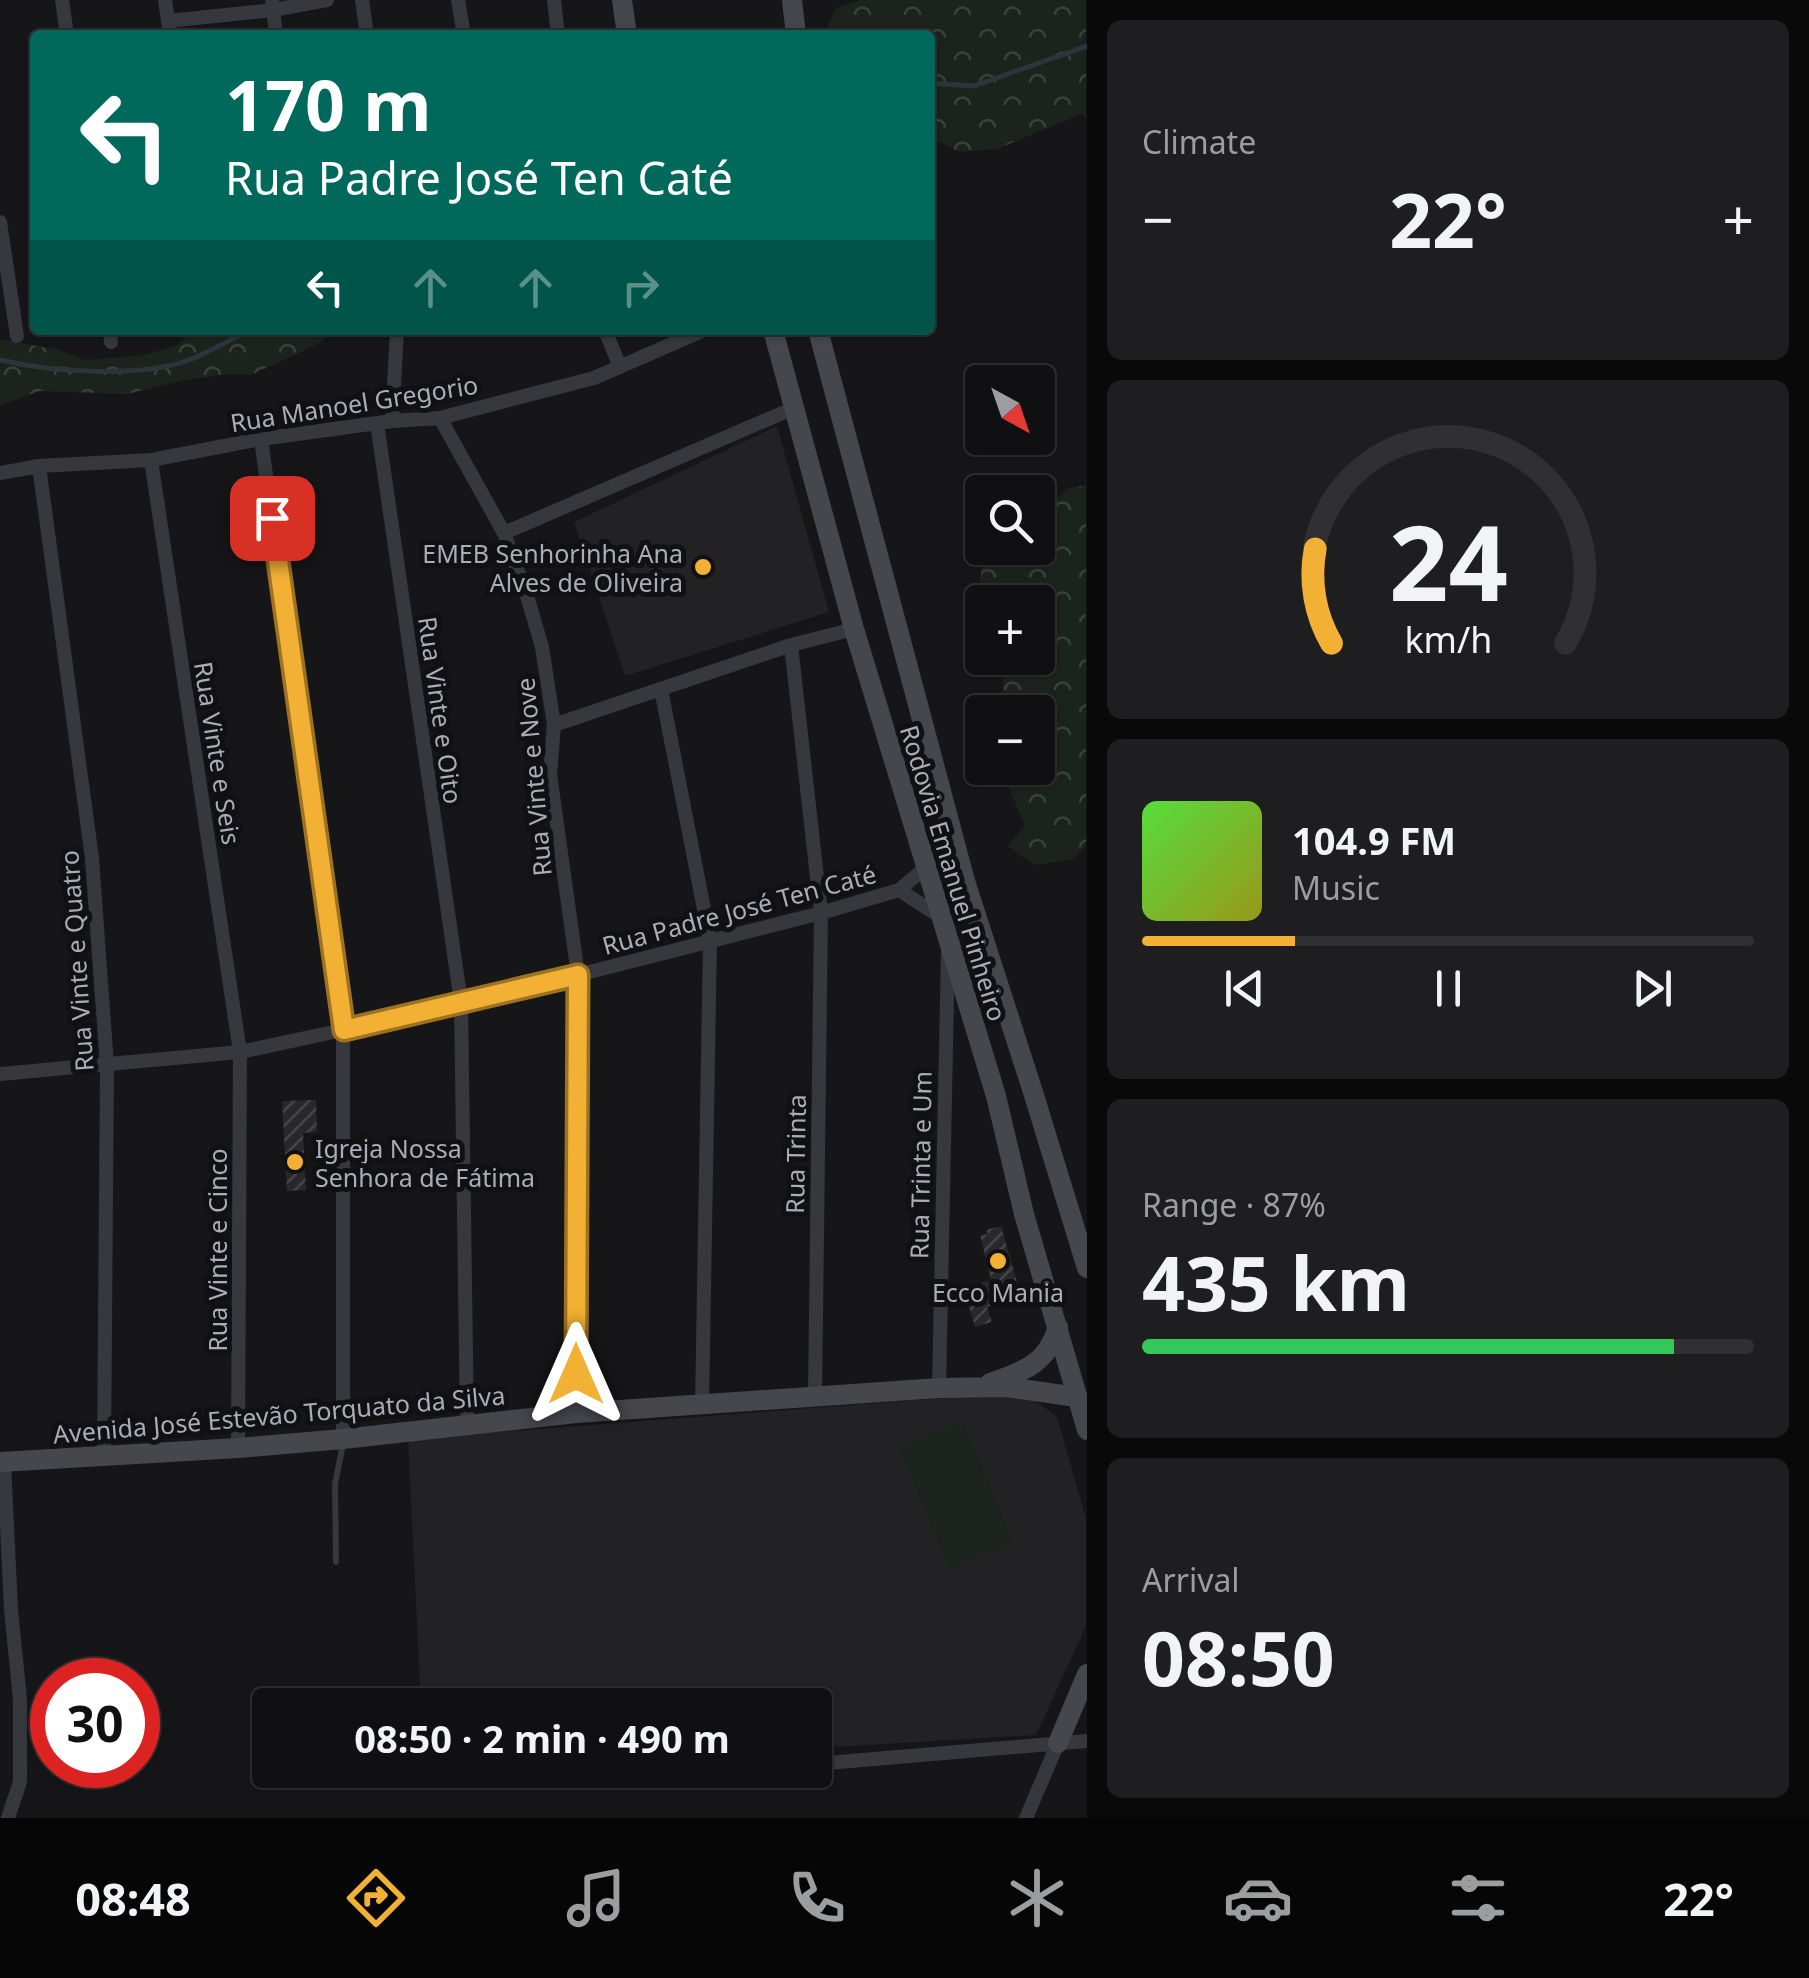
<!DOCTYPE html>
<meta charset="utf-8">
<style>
body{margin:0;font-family:"Noto Sans",sans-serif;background:#1e1e20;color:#f1f3f6;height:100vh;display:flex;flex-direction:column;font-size:38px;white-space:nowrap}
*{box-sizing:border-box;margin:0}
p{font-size:32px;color:#9c9d9f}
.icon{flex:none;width:55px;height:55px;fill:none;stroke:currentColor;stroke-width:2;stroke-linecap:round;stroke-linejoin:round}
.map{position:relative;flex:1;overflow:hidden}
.sheet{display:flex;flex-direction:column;gap:20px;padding:20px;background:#09090a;width:722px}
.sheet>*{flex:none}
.guide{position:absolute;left:30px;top:30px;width:905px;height:305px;border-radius:10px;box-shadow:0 2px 8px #0004,0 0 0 2px #303032;background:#00695c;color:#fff;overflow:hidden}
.needle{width:65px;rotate:140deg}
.fabs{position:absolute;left:965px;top:365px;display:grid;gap:20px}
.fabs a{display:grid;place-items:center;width:90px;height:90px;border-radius:10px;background:#101012;box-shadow:0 2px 8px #0004,0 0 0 2px #303032;font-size:50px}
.speed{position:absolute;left:30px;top:1658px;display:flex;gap:20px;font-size:50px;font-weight:700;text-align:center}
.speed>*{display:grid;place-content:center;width:130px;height:130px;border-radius:50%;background:#101012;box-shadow:0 2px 8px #0004,0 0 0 2px #303032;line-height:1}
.speed .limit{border:15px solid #d22;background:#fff;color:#111}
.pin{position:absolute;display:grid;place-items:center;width:85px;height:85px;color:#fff;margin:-42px;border-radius:20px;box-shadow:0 5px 15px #0006}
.me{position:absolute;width:110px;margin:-55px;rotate:0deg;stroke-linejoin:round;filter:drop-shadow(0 0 8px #0008)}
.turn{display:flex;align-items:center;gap:35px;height:210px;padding:0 30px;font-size:45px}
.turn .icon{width:130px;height:130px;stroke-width:2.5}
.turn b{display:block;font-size:70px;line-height:85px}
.lanes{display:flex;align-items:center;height:95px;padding:0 30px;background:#0003;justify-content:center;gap:50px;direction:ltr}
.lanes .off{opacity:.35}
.big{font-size:75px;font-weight:700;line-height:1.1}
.sheet .tile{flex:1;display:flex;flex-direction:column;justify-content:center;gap:15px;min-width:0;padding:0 35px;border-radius:15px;background:#1e1e20}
.sheet .dial{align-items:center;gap:0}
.dial svg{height:260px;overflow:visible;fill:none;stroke:#303032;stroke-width:7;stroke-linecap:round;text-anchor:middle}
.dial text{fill:#f1f3f6;stroke:none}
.song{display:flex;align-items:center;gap:30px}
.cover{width:120px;height:120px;border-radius:15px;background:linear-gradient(135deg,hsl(110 70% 55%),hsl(60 70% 35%))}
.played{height:10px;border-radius:5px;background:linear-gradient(90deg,#f2b134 25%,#303032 25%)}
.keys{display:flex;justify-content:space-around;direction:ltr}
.heat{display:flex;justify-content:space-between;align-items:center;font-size:55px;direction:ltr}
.charge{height:15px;border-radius:8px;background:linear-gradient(90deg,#34c759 87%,#303032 0)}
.trip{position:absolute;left:252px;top:1688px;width:580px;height:100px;border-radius:10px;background:#101012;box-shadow:0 2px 8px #0004,0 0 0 2px #303032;font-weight:700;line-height:100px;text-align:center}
.menu{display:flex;height:160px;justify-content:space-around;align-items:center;background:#060607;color:#9c9d9f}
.menu .icon{width:70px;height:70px}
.menu .on{color:#f2b134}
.menu b{font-size:45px;color:#f1f3f6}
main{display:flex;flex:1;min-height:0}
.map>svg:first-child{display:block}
.built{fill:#222225}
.forest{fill:url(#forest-crowns)}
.garden{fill:#1c231d}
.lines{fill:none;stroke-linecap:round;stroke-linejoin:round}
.stream{stroke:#2c353c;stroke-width:5}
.building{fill:url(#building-hatch)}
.lane{stroke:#37383d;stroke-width:6}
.street{stroke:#37383d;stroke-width:14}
.secondary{stroke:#45474d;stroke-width:20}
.route-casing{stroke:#9d7322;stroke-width:25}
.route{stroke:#f2b134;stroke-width:18}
.poi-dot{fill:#f2b134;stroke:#111113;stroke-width:4}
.labels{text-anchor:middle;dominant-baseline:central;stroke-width:10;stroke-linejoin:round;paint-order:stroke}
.street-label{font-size:25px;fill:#a8adb8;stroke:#111113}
.poi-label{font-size:25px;fill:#a8adb8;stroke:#111113;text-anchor:end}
</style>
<main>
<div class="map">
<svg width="1087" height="1818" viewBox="0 0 1087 1818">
<defs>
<pattern id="forest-crowns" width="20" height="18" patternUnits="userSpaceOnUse" patternTransform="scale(2.5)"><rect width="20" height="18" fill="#1c231d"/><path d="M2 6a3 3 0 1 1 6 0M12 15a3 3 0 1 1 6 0" fill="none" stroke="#3a403c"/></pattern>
<pattern id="building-hatch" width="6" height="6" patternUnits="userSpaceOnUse" patternTransform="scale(2.5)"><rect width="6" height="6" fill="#29292c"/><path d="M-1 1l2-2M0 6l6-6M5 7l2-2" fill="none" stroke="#454548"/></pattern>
</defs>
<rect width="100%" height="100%" fill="#161618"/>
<!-- built -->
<path class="built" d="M777 426 829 612 625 676 574 522Z
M1011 1393 1037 1402 1057 1417 1086 1519V1626L1036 1735 815 1748V1705H421L408 1439Z"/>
<!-- forest -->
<path class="forest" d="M861 0H1086V117L1081 114 997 149 959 152 930 137V35H828V26L836 8Z
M193 330H336L318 344 251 375 226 374 180 381 127 394 40 391 0 405V339L58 350 85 360 145 355 178 345Z
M1086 485V845L1073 859 1036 865 1007 846 1025 826 1001 768H1038V712H982V734L965 713 967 707 1003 691 1002 658H1038V602H989L980 586 982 562 988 553 995 548H1038V522L1048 506 1067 489Z"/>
<!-- garden -->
<path class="garden" d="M963 1421 1014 1543 950 1570 899 1448Z"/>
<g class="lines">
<!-- stream -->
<path class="stream" d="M930 83 974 86 1087 46
M0 360C51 372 145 379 194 358 213 350 231 339 250 330"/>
</g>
<!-- building -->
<path class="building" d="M316 1100 317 1132 303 1133 306 1190 287 1191 282 1101Z
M1001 1226 1021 1296 987 1307 992 1322 975 1327 965 1293 983 1287 982 1283 991 1280 980 1235 988 1234 986 1230Z"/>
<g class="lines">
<!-- lane -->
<path class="lane" d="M336 1562 335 1484 343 1444"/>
<!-- street -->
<path class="street" d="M62 0 67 35
M165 0 170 35
M272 0 276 35
M362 0 367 35
M458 0 464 35
M554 0 558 35
M168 21 273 10 327 0
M0 222 17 336
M110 330 111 342
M605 330 620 367
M440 418 504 533 528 599 542 647 554 725 550 774 578 975 576 1413
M392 421 397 330
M377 423 461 1002 467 1424
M261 439 343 1030V1439
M151 460 240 1052 238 1448
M39 466 92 858 107 1065 104 1456
M0 473 39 466 151 460 261 439 392 421 440 418 594 378 704 330
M504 533 794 408
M791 645 821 913 815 1396
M661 689 710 940 702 1406
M554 725 791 645 854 629
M899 890 941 917
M0 1074 240 1052 343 1030 578 975 821 913 899 890 925 868
M939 1388 948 950
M4 1462 11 1610 20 1699V1782L8 1818
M815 1764 1087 1741
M636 1780 748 1770
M1026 1818 1058 1743"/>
<!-- secondary -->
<path class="secondary" d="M622 0 627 35
M792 0 796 35
M773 330 854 629 996 1096 1024 1214 1087 1430
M818 330 965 881 1033 1092 1087 1268
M990 1383C1024 1371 1047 1364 1058 1327
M0 1462 238 1448 343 1439 576 1413 939 1388 1007 1387 1077 1397
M1058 1743 1087 1674"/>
</g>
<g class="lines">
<defs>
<path id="route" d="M272 518 344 1030 578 975 576 1374"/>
</defs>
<!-- route casing -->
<use href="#route" class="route-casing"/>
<!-- route -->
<use href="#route" class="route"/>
</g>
<!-- markers -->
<g class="poi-dot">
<circle cx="703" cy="567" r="10"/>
<circle cx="295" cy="1162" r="10"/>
<circle cx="998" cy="1261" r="10"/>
</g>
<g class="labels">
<!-- street labels -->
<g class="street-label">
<text transform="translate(354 403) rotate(-9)">Rua Manoel Gregorio</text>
<text transform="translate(441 710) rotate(82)">Rua Vinte e Oito</text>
<text transform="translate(218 753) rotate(81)">Rua Vinte e Seis</text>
<text transform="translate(533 777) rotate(-95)">Rua Vinte e Nove</text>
<text transform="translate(954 873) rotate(73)">Rodovia Emanuel Pinheiro</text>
<text transform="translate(739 909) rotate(-15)">Rua Padre José Ten Caté</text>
<text transform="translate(76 961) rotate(-94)">Rua Vinte e Quatro</text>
<text transform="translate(795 1154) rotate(-89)">Rua Trinta</text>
<text transform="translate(920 1165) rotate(-89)">Rua Trinta e Um</text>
<text transform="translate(217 1250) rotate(-90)">Rua Vinte e Cinco</text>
<text transform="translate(279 1414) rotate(-5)">Avenida José Estevão Torquato da Silva</text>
</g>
<!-- poi labels -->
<g class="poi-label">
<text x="683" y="553">EMEB Senhorinha Ana<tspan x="683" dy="29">Alves de Oliveira</tspan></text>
<text x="315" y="1148" text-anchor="start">Igreja Nossa<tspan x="315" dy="29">Senhora de Fátima</tspan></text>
<text x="998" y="1292" text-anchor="middle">Ecco Mania</text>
</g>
</g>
</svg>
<div class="fabs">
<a><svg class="needle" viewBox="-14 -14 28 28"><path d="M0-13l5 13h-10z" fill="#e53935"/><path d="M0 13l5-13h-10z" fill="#9c9d9f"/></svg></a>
<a><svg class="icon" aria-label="search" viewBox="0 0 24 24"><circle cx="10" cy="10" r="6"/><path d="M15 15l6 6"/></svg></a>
<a>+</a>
<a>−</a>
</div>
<div class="speed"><div class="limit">30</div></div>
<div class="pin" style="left:272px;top:518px;background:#d93025"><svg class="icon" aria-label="arrive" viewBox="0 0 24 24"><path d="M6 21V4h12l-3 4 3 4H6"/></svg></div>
<svg class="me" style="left:576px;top:1374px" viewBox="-20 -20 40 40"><path d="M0-17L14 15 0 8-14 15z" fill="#f2b134" stroke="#fff" stroke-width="4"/></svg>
<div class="trip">08:50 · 2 min · 490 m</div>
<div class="guide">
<div class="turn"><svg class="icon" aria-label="left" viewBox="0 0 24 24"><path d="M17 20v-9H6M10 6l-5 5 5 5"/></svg><div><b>170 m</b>Rua Padre José Ten Caté</div></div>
<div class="lanes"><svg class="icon" aria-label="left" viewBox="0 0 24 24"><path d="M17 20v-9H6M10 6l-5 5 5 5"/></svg><svg class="icon off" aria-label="ahead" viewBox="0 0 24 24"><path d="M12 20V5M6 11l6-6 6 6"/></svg><svg class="icon off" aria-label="ahead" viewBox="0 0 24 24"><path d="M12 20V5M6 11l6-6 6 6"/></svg><svg class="icon off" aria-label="right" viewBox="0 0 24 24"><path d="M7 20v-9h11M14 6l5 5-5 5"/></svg></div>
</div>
</div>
<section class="sheet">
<div class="tile"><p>Climate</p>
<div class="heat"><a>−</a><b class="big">22°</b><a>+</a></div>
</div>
<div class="tile dial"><svg viewBox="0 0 100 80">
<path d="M14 69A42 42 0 1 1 86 69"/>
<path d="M14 69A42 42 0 0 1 9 40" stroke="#f2b134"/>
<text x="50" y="56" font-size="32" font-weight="700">24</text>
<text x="50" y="72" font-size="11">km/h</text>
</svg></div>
<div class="tile">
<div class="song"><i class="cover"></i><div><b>104.9 FM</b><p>Music</p></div></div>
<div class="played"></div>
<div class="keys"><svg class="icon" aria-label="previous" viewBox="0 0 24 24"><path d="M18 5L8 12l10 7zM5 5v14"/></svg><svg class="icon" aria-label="pause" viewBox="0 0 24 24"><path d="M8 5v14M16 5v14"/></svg><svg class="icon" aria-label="next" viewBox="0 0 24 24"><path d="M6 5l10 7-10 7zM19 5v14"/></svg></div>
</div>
<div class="tile"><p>Range · 87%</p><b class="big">435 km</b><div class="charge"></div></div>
<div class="tile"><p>Arrival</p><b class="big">08:50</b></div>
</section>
</main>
<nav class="menu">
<b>08:48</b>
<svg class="icon on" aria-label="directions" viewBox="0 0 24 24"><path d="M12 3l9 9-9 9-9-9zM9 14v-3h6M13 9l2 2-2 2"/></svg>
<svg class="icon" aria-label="music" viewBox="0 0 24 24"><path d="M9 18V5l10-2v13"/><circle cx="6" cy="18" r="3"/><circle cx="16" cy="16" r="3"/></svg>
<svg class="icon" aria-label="phone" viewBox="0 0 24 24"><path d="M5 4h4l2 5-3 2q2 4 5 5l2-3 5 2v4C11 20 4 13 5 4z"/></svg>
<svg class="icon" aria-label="climate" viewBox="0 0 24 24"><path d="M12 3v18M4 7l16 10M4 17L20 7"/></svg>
<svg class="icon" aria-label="car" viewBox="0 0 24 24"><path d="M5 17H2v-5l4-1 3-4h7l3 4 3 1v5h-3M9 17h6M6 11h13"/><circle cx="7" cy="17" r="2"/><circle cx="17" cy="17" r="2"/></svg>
<svg class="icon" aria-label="filters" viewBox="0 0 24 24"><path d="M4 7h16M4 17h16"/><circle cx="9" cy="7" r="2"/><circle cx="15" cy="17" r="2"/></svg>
<b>22°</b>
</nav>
